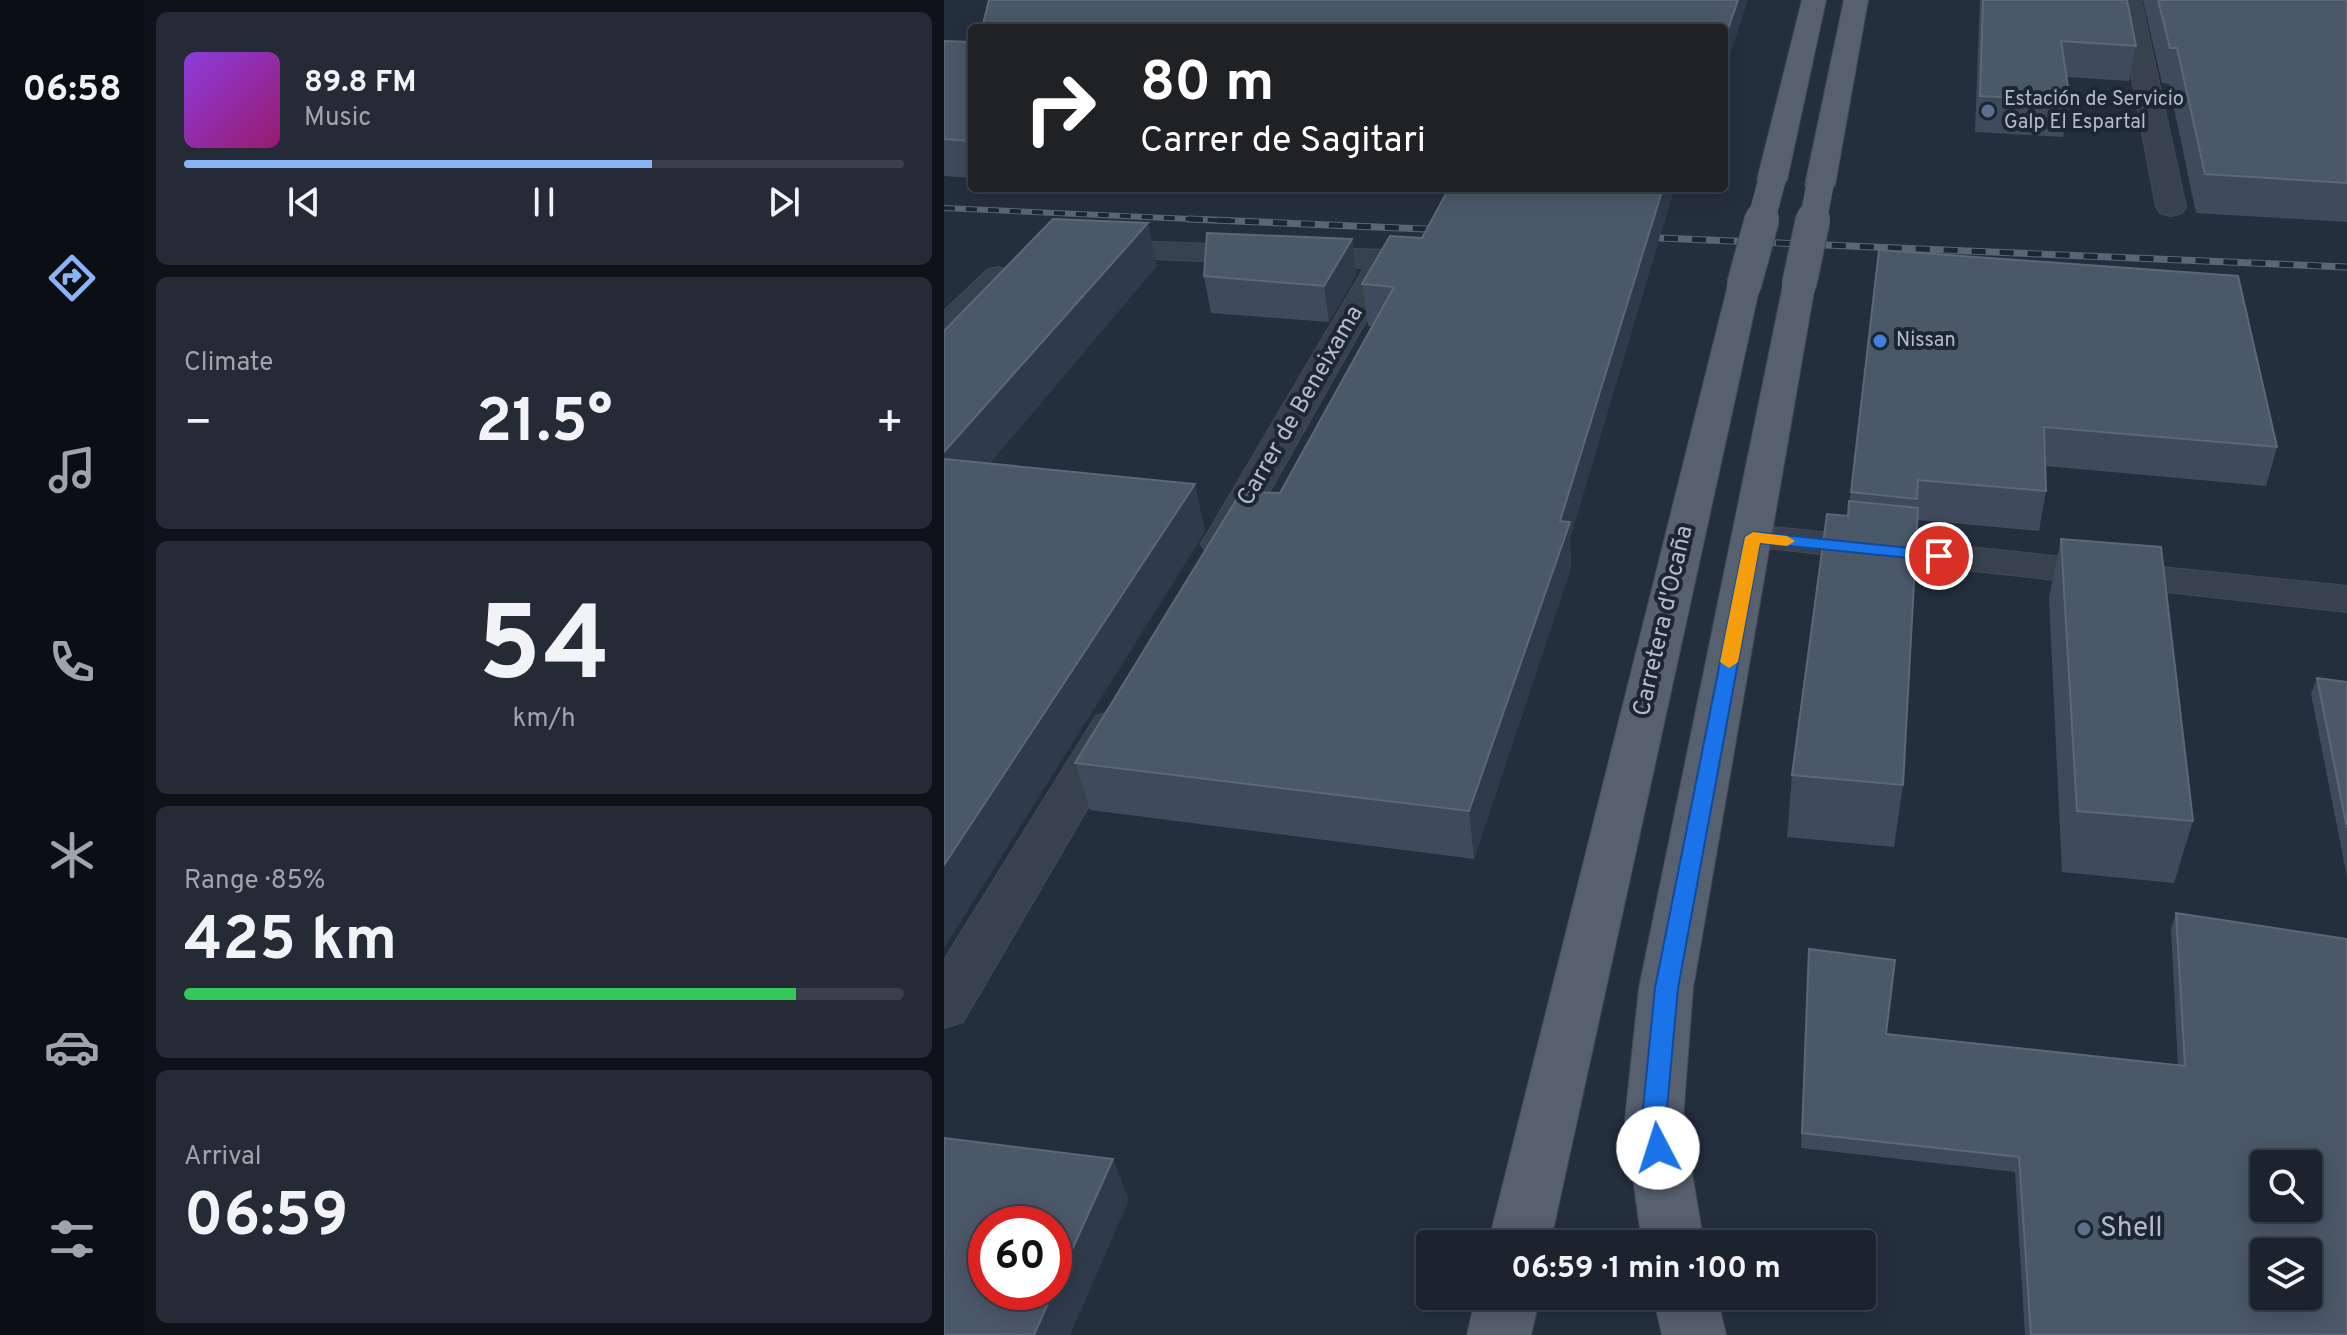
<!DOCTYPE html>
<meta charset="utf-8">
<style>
body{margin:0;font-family:Overpass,sans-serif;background:#242b36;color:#f1f3f6;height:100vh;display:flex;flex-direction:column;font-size:30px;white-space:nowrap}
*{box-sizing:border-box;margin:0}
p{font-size:26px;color:#a0a4aa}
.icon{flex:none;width:44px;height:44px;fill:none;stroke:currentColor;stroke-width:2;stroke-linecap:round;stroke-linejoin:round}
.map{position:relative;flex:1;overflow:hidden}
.details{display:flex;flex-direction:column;gap:12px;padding:12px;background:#0f1319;width:800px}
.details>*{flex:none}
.top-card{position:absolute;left:24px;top:24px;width:760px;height:168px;border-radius:8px;box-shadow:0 4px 20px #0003,0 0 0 2px #39404a;background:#202124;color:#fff;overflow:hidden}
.fabs{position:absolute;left:1306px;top:1150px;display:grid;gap:16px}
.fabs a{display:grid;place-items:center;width:72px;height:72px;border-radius:8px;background:#1b232e;box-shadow:0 4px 20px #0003,0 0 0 2px #39404a;font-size:40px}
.speed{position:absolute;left:24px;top:1206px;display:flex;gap:16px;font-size:40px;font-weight:700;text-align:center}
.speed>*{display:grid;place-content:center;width:104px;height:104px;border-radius:50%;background:#1b232e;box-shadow:0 4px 20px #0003,0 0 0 2px #39404a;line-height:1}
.speed .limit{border:12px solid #d22;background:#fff;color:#111}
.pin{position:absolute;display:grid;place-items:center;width:68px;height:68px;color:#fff;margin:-34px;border:4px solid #fff;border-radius:50%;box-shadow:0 2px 8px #0007}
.me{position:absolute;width:88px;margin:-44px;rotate:355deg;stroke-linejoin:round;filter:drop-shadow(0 0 6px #0008)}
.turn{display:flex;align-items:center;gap:28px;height:168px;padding:0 40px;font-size:36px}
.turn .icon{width:104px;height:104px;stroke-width:2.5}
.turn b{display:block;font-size:56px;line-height:68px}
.big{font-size:60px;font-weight:700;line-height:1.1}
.details .card{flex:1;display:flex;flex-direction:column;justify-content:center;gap:12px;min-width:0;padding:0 28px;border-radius:12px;background:#242b36}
.details .dial{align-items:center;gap:0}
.dial b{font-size:104px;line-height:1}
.song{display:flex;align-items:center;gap:24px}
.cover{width:96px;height:96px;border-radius:12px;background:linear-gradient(135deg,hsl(270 70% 55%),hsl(320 70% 35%))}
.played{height:8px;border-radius:4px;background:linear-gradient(90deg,#8ab4f8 65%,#39404a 65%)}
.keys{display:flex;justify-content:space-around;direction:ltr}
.heat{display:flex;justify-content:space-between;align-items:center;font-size:44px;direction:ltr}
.charge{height:12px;border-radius:6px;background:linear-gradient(90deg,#34c759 85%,#39404a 0)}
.trip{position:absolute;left:472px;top:1230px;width:460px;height:80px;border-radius:8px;background:#1b232e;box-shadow:0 4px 20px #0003,0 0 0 2px #39404a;font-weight:700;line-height:80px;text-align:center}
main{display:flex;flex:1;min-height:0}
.tab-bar{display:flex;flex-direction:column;width:144px;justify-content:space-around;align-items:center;background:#0b0e12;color:#a0a4aa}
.tab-bar .icon{width:56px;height:56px}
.tab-bar .on{color:#8ab4f8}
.tab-bar b{font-size:36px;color:#f1f3f6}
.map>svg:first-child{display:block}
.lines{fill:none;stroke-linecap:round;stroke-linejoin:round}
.street-casing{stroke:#414a57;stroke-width:2}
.primary-casing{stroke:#414a57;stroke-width:2}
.street{fill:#38414e;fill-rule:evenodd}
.primary{fill:#56606e;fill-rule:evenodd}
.rail-far1-casing{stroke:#5a6575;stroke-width:6}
.rail-casing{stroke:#5a6575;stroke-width:7}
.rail-far1{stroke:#1d2633;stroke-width:4;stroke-dasharray:11;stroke-linecap:butt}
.rail{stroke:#1d2633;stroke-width:5;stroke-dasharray:14;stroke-linecap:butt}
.primary-bridge-far1-casing{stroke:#414a57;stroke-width:28;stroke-linecap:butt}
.primary-bridge-casing{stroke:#414a57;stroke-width:36;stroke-linecap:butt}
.primary-bridge-far1{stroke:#56606e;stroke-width:27}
.primary-bridge{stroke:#56606e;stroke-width:34}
.wall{fill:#3f4b5c}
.shaded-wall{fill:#2f3b4b}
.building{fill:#4b5868;stroke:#5c6777;stroke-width:2;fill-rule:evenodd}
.route{fill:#1a73e8;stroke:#114b97;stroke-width:2}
.slow{fill:#f59e0b}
.service-dot{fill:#5c6f8a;stroke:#1d2633;stroke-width:3}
.shop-dot{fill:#3f7fe0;stroke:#1d2633;stroke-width:3}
.labels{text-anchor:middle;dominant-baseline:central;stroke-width:8;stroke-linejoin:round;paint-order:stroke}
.far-poi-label{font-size:20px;fill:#b4bcc9;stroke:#1d2633;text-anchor:start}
.street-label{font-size:24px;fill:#b4bcc9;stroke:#1d2633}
.near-poi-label{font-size:28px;fill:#b4bcc9;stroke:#1d2633;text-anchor:start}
</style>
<main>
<nav class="tab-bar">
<b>06:58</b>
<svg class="icon on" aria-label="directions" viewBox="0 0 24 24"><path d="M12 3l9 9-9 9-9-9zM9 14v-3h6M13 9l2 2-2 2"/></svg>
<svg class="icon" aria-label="music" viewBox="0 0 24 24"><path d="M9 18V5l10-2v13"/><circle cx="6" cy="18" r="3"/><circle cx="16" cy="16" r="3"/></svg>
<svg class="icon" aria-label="phone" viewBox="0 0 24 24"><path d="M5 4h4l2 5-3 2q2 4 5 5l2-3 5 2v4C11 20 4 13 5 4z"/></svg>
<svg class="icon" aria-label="climate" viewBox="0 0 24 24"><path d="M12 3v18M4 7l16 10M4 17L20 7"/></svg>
<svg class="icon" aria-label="car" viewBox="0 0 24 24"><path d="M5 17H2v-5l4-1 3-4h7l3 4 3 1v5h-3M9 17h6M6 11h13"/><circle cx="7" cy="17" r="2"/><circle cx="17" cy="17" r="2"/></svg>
<svg class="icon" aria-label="filters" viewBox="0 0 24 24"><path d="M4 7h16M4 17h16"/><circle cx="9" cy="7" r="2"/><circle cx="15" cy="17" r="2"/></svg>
</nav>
<section class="details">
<div class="card">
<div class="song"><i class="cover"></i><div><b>89.8 FM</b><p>Music</p></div></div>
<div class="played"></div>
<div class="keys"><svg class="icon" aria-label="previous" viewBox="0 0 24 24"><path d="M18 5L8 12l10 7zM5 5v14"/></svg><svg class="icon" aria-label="pause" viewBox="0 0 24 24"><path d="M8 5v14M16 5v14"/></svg><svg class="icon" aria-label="next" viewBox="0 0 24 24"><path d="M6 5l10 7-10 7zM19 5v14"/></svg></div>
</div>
<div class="card"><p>Climate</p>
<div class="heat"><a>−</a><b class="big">21.5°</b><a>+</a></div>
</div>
<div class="card dial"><b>54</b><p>km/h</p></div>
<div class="card"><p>Range · 85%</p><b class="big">425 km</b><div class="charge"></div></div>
<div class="card"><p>Arrival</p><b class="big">06:59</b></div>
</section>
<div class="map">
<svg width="1403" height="1335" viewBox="0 0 1403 1335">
<rect width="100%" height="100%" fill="#242f3e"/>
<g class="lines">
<defs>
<path id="street" d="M1173 0H1197L1242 207 1238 213 1227 216 1216 213 1212 207Z
M151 240 441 250 452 252 457 259 291 553 277 556 263 553 257 544 420 268 140 256 135 249 140 242Z
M54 267 65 270 70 277 65 284 12 337 0 340V311L43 270Z
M809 525 1403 586V612L795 545 789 537 795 529Z
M168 711 184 716 191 727 19 1022 0 1028V960L152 716Z"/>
<path id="primary" d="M858 0H882L843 180 838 186 828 189 818 186 813 180Z
M900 0H924L891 185 886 191 876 194 866 191 861 185Z
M800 275 811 278 816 285 606 1244H544L784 285 789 278Z
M855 275 866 278 871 285 749 988 739 1119 760 1244H698L681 1119 695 988 839 285 844 278Z
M532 1296H596L587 1335H523Z
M709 1296H773L782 1335H718Z"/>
</defs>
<!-- street casing -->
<use href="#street" class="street-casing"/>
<!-- primary casing -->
<use href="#primary" class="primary-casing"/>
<!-- street -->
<use href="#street" class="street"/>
<!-- primary -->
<use href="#primary" class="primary"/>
<defs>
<path id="rail-far1" d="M0 208 291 221"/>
<path id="rail" d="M245 219 504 230
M692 237 1403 267"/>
</defs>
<!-- rail-far1 casing -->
<use href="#rail-far1" class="rail-far1-casing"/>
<!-- rail casing -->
<use href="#rail" class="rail-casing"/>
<!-- rail-far1 -->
<use href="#rail-far1" class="rail-far1"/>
<!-- rail -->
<use href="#rail" class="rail"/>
<defs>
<path id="primary-bridge-far1" d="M817 221 828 180
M869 221 876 185"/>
<path id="primary-bridge" d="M800 285 818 219
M855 285 869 219"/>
</defs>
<!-- primary-bridge-far1 casing -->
<use href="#primary-bridge-far1" class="primary-bridge-far1-casing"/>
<!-- primary-bridge casing -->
<use href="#primary-bridge" class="primary-bridge-casing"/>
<!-- primary-bridge-far1 -->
<use href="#primary-bridge-far1" class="primary-bridge-far1"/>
<!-- primary-bridge -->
<use href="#primary-bridge" class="primary-bridge"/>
</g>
<!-- wall -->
<path class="wall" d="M1036 0H1183L1192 46 1185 81 1122 77 1126 100 1119 137 1031 132Z
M1199 0H1403V222L1252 213 1225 84 1218 83Z
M0 41 28 42V178L0 176Z
M505 188H743L741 193 729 192 626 538 627 568 530 859 146 810 131 763 336 493 428 326H424L418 284 478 238Z
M408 239 412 275 385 322 267 313 260 276Z
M935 250 1333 447 1322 486 1101 466 1102 491 1095 531 974 520 959 785 950 847 843 837 848 775 904 516Z
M1117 539 1249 821 1230 883 1118 872 1105 598Z
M1373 678 1403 682V877L1367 694Z
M1232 913 1403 1335H1081L1071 1172 857 1148 865 949 942 1034 1234 1066 1227 929Z"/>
<!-- shaded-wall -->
<path class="shaded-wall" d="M794 0H804L780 73V41Z
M719 188H729V192L626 538 627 568 530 859 525 811Z
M204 223 213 266 10 506 0 478V452Z
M408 239 412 275 385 322 380 286Z
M251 484 261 532 0 948V865Z
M169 1159 185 1200 126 1335H90Z"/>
<!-- building -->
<path class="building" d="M45 0H794L780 41V28H38Z
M1039 0H1183L1192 46 1117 41 1126 100 1036 96Z
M1214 0H1403V183L1261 174 1233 48H1226Z
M0 41 28 42V141L0 139Z
M505 188H719L616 521 626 522 525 811 131 763 297 492 336 493 450 287 418 284 446 236 478 238Z
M109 219 204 223 0 452V331Z
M263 233 408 239 380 286 260 276Z
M935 250 1294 276 1333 447 1100 427 1102 491 974 480 973 499 907 492Z
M0 459 251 484 0 865Z
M905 501 974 508 959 785 848 775 883 514 904 516Z
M1117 539 1217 547 1249 821 1133 811Z
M1373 678 1403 682V828Z
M1232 913 1403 939V1335H1087L1075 1157 858 1133 865 949 951 960 942 1034 1241 1066ZM1320 1164H1364V1208H1320ZM1320 1252H1364V1296H1320Z
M0 1138 169 1159 110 1290V1224H42V1292H109L90 1335H0Z"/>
<!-- route -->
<path class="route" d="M809 532 995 551 1003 556 995 561 816 543 734 988 722 1119 726 1148 723 1155 714 1158 705 1155 698 1119 711 988 801 537Z"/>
<!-- slow -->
<path class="slow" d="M809 532 843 536 851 541 843 546 816 543 794 662 785 668 776 662 801 537Z"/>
<!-- markers -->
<g class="service-dot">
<circle cx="1044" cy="111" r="8"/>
<circle cx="1140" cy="1229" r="8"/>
</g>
<circle class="shop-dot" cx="936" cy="341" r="8"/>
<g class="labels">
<!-- far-poi labels -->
<g class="far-poi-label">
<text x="1060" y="100">Estación de Servicio<tspan x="1060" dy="23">Galp El Espartal</tspan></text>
<text x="952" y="341">Nissan</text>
</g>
<!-- street labels -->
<g class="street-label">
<text transform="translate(357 406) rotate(-60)">Carrer de Beneixama</text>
<text transform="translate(720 621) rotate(-77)">Carretera d'Ocaña</text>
</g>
<!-- near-poi labels -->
<g class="near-poi-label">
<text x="1156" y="1229">Shell</text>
</g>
</g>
</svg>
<div class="fabs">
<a><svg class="icon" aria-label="search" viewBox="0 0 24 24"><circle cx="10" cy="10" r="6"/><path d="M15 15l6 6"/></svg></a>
<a><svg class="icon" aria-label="layers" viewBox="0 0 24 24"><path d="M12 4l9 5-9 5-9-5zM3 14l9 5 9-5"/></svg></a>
</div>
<div class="speed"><div class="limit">60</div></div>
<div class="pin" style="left:995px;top:556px;background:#d93025"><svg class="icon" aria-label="arrive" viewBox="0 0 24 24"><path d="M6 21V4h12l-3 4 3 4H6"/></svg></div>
<svg class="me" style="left:714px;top:1148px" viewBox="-20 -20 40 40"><circle r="19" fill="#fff"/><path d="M0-13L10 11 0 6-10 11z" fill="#1a73e8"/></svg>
<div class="trip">06:59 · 1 min · 100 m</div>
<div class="top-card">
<div class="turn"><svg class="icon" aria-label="right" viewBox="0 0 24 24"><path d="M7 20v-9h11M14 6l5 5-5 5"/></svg><div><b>80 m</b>Carrer de Sagitari</div></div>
</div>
</div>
</main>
